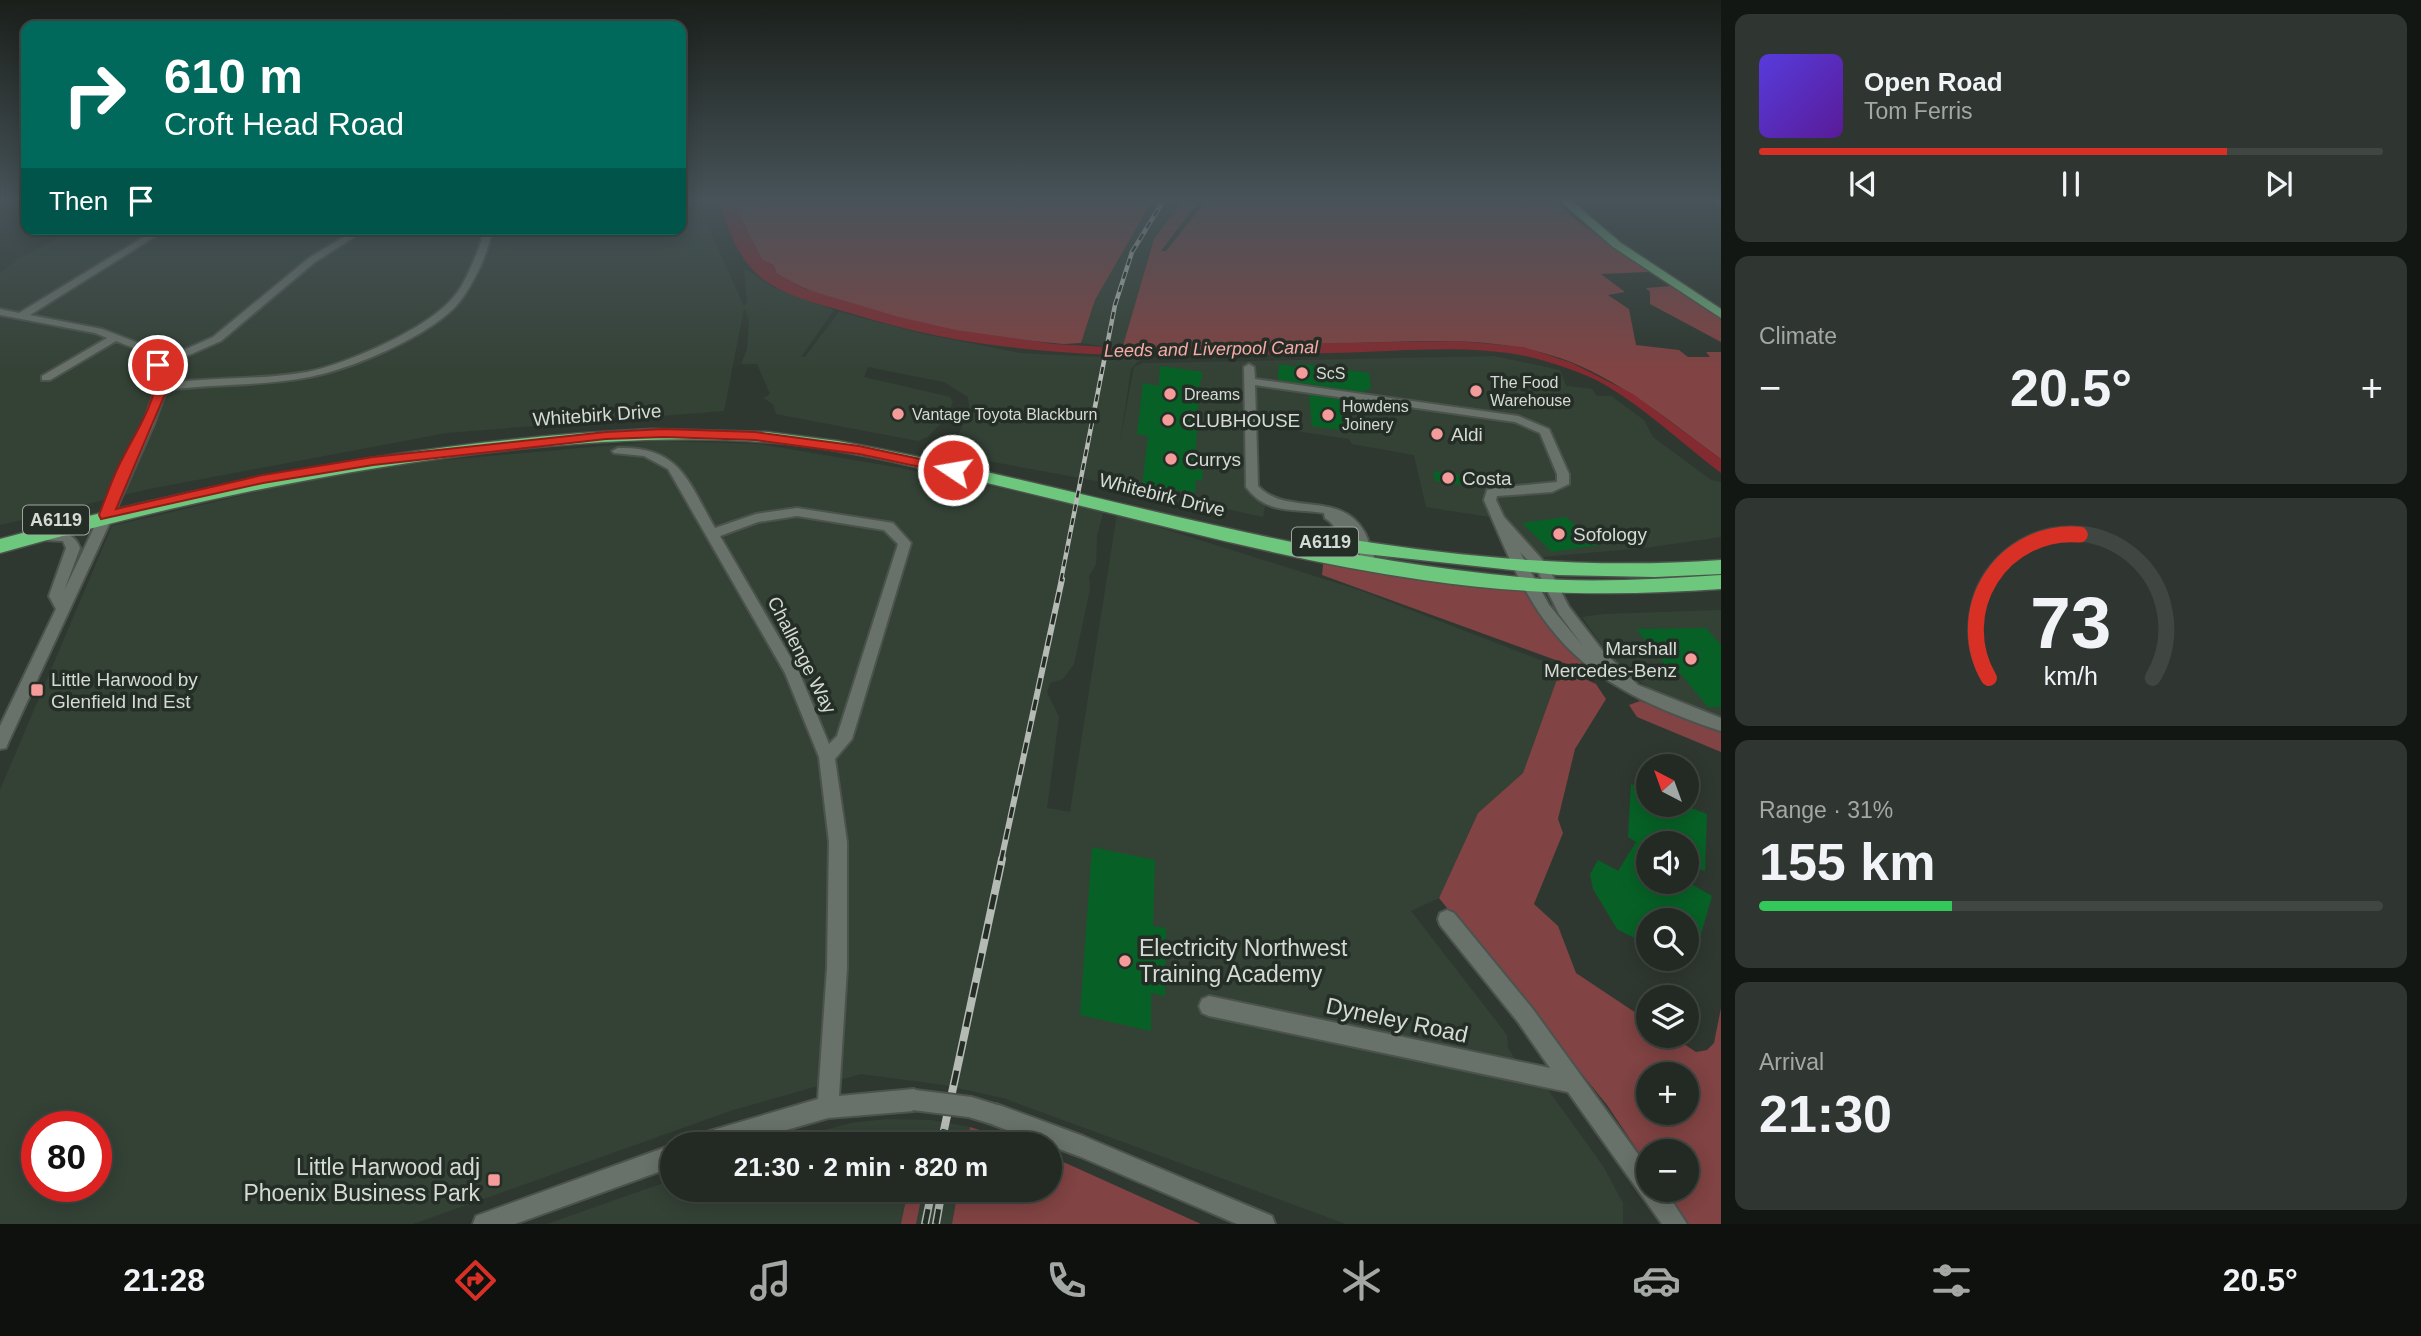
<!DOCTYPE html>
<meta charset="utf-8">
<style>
body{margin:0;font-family:Arial,sans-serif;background:#2f3631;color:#f1f3f6;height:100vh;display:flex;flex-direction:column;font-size:26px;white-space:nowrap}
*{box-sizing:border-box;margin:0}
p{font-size:23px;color:#a3a7a6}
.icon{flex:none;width:38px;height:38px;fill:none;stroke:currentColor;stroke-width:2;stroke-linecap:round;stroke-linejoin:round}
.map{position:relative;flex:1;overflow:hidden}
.details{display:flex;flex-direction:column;gap:14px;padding:14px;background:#131714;width:700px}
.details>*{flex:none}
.banner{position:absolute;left:21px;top:21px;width:665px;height:214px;border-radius:14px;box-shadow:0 4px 18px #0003,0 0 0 2px #404641;background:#00695c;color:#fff;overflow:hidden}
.needle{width:46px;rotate:319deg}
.tools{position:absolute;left:1636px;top:754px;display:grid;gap:14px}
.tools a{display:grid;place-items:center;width:63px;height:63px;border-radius:50%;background:#232a24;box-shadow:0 4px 18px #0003,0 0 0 2px #404641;font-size:35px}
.speed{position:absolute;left:21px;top:1111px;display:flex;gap:14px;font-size:35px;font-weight:700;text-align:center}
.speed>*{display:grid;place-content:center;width:91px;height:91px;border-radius:50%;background:#232a24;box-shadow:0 4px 18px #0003,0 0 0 2px #404641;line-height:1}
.speed .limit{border:10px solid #d22;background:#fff;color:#111}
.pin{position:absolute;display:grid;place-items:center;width:60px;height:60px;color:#fff;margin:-30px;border:4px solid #fff;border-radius:50%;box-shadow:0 2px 7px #0007}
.me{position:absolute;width:77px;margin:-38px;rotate:282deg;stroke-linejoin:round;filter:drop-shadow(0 0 5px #0008)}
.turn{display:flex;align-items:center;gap:24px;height:147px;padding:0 28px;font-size:32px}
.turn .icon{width:91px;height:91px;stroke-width:2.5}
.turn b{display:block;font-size:49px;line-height:60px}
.then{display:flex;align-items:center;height:66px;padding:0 28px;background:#0003;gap:14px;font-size:26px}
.big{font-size:52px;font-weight:600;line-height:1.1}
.details .card{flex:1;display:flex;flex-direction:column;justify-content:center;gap:10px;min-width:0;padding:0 24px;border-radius:14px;background:#2f3631}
.details .dial{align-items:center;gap:0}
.dial svg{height:182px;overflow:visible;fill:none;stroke:#404641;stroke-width:7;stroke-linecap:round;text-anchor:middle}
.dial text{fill:#f1f3f6;stroke:none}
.song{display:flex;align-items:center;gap:21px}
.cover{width:84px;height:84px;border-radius:10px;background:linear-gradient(135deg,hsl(250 70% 55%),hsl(270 70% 35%))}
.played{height:7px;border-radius:4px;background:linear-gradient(90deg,#d93025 75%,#404641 75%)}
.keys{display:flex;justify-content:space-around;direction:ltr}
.heat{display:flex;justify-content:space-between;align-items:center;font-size:38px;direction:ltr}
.charge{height:10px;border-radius:5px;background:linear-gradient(90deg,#34c759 31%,#404641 0)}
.trip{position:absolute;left:660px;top:1132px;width:402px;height:70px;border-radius:35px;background:#232a24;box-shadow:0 4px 18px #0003,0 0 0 2px #404641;font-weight:600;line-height:70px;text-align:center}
.tab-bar{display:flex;height:112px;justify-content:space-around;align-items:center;background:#0e110e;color:#a3a7a6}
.tab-bar .icon{width:49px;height:49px}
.tab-bar .on{color:#d93025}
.tab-bar b{font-size:32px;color:#f1f3f6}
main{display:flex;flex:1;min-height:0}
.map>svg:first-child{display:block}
.built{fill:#344236;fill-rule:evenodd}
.green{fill:#814343;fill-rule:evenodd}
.water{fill:#832b30}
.building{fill:#076126}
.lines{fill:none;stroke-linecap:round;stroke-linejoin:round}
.minor-casing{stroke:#4c534d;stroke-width:4}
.major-casing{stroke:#4c534d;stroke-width:3}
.highway-casing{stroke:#4c534d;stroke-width:3}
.minor{fill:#69726a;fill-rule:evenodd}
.major{fill:#6ba675;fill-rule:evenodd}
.highway{fill:#6dc87d;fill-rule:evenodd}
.rail-far2-casing{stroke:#b5bab5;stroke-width:4.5}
.rail-far1-casing{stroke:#b5bab5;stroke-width:6}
.rail-casing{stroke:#b5bab5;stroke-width:8}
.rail-far2{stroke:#252e26;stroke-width:2.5;stroke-dasharray:7;stroke-linecap:butt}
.rail-far1{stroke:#252e26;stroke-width:3.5;stroke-dasharray:11;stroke-linecap:butt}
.rail{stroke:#252e26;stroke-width:5;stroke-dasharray:15;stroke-linecap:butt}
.minor-bridge-casing{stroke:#4c534d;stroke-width:24;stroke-linecap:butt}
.minor-bridge{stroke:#69726a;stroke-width:20}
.route{fill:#d93025;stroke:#8d1f18;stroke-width:2}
.poi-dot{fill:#f59b9a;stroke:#252e26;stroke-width:2.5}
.labels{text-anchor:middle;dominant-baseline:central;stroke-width:7;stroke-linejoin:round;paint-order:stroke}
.far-poi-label{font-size:16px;fill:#d5dad5;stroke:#252e26;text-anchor:start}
.far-water-label{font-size:18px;font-style:italic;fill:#f7aaa8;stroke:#252e26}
.shield{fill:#252e26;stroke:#a0a6a0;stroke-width:2}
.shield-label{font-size:18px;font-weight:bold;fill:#d5dad5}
.street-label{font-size:19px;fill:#d5dad5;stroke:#252e26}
.poi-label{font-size:19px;fill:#d5dad5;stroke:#252e26;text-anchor:start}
.near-poi-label{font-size:23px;fill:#d5dad5;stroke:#252e26;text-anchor:start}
.near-street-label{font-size:23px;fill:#d5dad5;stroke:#252e26}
</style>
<main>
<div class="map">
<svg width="1721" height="1224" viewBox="0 0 1721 1224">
<rect width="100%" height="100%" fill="#2f3830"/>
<!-- built -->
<path class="built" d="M681 198H695L744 306 747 301 744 270H747L773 287 834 310 801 357H805L839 312 924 334 1021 353 1140 359 1131 369 1120 442 1134 367 1143 363 1494 356 1560 370 1566 386 1592 389 1597 396H1611L1644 420 1653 437 1711 480 1721 482V537L1644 548 1541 557 1509 520 1426 507 1414 455 1352 444 1349 439 1244 423 1246 488 1265 505 1263 517 1113 484 961 456 951 449 970 411 968 397 944 382 868 367 864 377 950 397 953 402 946 418 928 437 918 441 776 414 773 404 763 398 770 394 757 364H741L747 349 749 320 744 308 724 411 446 433 149 489 0 525V273L18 259 75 229H681Z
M1154 198H1196L1151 250 1122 349 1081 343 1095 300Z
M660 441 759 444 901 468 1104 510 1097 535 1096 564 1089 576 1090 589 1074 664 1063 679 1050 683 1047 692 1059 717 1047 808 1070 812 1117 514 1359 590 1561 668 1523 773 1478 813 1439 898 1411 911 1507 1035 1508 1048 1531 1083 1546 1087 1603 1166 1623 1203V1224H1346L1003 1098 944 1085 861 1074 733 1110 413 1224H0V790L112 526 313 479 433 461ZM37 1127H96V1186H37Z
M1721 610V718L1647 687 1614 662 1582 617 1604 614Z
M888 1119 931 1120 970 1127 967 1144H772L851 1123Z
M672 1180V1190H958L952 1224H547Z"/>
<!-- green -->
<path class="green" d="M731 198H1154L1095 300 1081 343 1064 344C976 336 851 319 776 273L775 268 762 260Z
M1184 198H1201L1161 251H1166L1208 198H1516L1561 206 1579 222 1649 272 1601 274 1625 292 1608 295 1629 309 1636 345 1679 350 1688 357H1710L1706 352H1721V459C1672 423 1627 385 1571 362 1502 335 1428 341 1356 343 1278 345 1200 349 1122 349L1154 239Z
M1671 286 1721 319V342L1650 304V292L1646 288Z
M1324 556 1529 585 1550 618 1624 685 1322 575Z
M1561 668 1596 684 1606 699 1575 749 1558 819 1563 833 1534 904 1558 926 1576 973 1648 1021V1036H1672L1696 1052 1707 1050 1714 1043 1721 1008V1224H1688L1665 1190H1687V1152H1648V1166L1607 1105 1439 898 1478 813 1523 773ZM1648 1074H1687V1113H1648Z
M1640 701 1721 732V752L1637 717 1629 705Z
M970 1127 1019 1142 1025 1144H967Z
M1050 1156 1201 1224H952L958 1190H1050Z
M908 1190H923L916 1224H901Z"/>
<!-- water -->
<path class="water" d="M716 198H731L762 259 774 265 776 273 805 289 899 317 956 330 1054 344 1141 349 1150 346 1458 341 1524 347 1572 363 1633 394 1721 459V473C1684 445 1647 410 1607 386 1585 373 1554 363 1530 357 1466 343 1396 352 1331 353 1173 357 1014 364 860 316 828 306 784 298 758 275 735 255 728 225 716 198Z"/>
<!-- building -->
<path class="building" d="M1297 363 1369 373 1371 388 1363 392 1278 380 1279 364 1297 367Z
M1160 366 1203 372 1199 387 1196 449 1197 469 1203 470 1202 481 1196 480 1195 493 1142 485 1148 436 1137 434 1143 383 1159 386Z
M1309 395 1343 400 1347 431 1312 426Z
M1433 471 1461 475 1463 485 1435 481Z
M1566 517 1598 545 1552 552 1522 523Z
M1706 628 1721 645V707H1708L1681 674H1673L1636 629Z
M1631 784 1648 791V805H1684L1707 814 1705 871 1687 865V844H1648V882H1688L1712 896 1699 941 1687 946V920H1648V944L1642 942 1617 929 1593 889 1590 874 1598 860 1618 871 1636 842 1628 837Z
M1092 847 1155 860 1153 926 1166 928 1165 996 1151 993V1031L1080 1015Z"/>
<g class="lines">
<defs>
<path id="minor" d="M157 229H167L30 315 102 329 149 347 159 361 213 337 309 258 357 229H367L315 262 221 341 164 366 169 374 168 383C214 377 261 380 307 372 346 364 422 331 450 301 461 290 468 274 474 260 478 250 483 240 483 229H491C491 241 486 253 481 265 474 279 467 294 456 306 426 338 347 371 304 378 259 386 212 384 166 390L154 424 118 505 8 743 6 748 0 749V726L56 609 49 596 66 548 63 541 45 540 39 536C51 526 75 532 80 548L64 591 143 424 155 391 159 374 141 351 116 341 50 380H42V376L107 338 95 333 0 315V309L19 313Z
M1249 364 1254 367 1255 379 1518 416 1549 429 1569 474V484L1552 492 1497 496 1496 500 1504 517 1547 565 1569 607 1603 651 1638 685 1721 718V731C1661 711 1598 685 1557 636 1523 597 1504 546 1484 500L1487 490 1495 488 1557 482V474L1540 433 1515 422 1255 385 1258 486C1287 517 1341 489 1365 533 1369 541 1371 551 1375 559L1373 562H1363L1351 533 1352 560 1345 565 1338 560C1340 542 1341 528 1325 518L1324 513C1293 508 1267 515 1246 487L1244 367ZM1520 552 1537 570 1559 614 1583 646 1549 605Z
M618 448C681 446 688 482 715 528L756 514 797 508 893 523 911 543 852 739 835 759 847 842V968L839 1096 914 1089 921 1093 925 1100 921 1107 914 1111 828 1118 738 1144H692L695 1136 703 1133 818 1099 827 968 829 842 819 757 785 673 668 469 644 456 614 453 612 451ZM797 516 884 530 898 544 837 736 829 744 799 672 720 536 758 522Z
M1447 910 1454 913 1532 1008 1648 1168V1190H1665L1687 1224H1662L1568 1092 1209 1016 1202 1013 1199 1006 1202 999 1209 996 1550 1068 1518 1022 1440 925 1438 919 1440 913Z
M996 1104 1083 1136 1272 1216 1275 1224H1237L1081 1157 988 1123 985 1115 988 1107Z
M672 1145V1167L515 1224H473L476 1216 484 1213Z"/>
<path id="major" d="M1557 198H1568L1621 243 1721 309V318L1613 247Z"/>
<path id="highway" d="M1711 198H1721V206Z
M652 429 767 432 838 441C1066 483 1288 556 1519 577 1587 584 1654 579 1721 575V589C1621 596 1523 595 1423 580 1270 558 1120 513 969 479 915 467 860 453 805 446 709 434 612 440 516 449 340 468 170 505 0 553V539C214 481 430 439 652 429Z
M1354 540C1474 559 1599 569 1721 560V574L1655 577 1558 575 1347 552 1344 547Z"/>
</defs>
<!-- minor casing -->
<use href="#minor" class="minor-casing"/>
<!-- major casing -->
<use href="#major" class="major-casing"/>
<!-- highway casing -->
<use href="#highway" class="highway-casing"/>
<!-- minor -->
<use href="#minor" class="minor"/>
<!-- major -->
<use href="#major" class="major"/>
<!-- highway -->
<use href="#highway" class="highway"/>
<defs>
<path id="rail-far2" d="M1061 580 1115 305 1132 252 1165 198"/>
<path id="rail-far1" d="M1001 861 1062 579"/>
<path id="rail" d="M941 1144 1002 859
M925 1224 932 1190
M936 1224 942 1190"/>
</defs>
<!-- rail-far2 casing -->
<use href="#rail-far2" class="rail-far2-casing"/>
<!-- rail-far1 casing -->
<use href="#rail-far1" class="rail-far1-casing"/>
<!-- rail casing -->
<use href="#rail" class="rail-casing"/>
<!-- rail-far2 -->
<use href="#rail-far2" class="rail-far2"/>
<!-- rail-far1 -->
<use href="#rail-far1" class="rail-far1"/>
<!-- rail -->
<use href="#rail" class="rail"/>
<defs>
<path id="minor-bridge" d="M914 1100 970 1107 996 1115"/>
</defs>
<!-- minor-bridge casing -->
<use href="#minor-bridge" class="minor-bridge-casing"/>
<!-- minor-bridge -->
<use href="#minor-bridge" class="minor-bridge"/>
</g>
<!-- sky -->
<linearGradient id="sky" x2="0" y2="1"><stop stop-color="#1a1f1a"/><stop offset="0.54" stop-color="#475359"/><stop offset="1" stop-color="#475359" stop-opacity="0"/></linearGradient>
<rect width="1721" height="370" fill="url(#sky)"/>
<!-- route -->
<path class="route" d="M158 361 170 374 168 387 116 509 263 475 373 457 606 432 664 429 755 432 859 446 953 466 960 470 953 474 859 454 755 440 664 437 606 439 373 465 263 483 101 519 99 515C104 502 109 488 115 474 130 440 153 411 158 374L152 365Z"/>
<!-- markers -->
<g class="poi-dot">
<circle cx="1302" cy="373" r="7"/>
<circle cx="1476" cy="391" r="7"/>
<circle cx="1170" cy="394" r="7"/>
<circle cx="898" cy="414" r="7"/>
<circle cx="1328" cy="415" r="7"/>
<circle cx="1168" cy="420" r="7"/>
<circle cx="1437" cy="434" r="7"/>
<circle cx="1171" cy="459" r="7"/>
<circle cx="1448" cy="478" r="7"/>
<circle cx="1559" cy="534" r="7"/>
<circle cx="1691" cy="659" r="7"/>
<rect x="30" y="683" width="14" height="14" rx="3.5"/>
<circle cx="1125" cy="961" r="7"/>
<rect x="487" y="1173" width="14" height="14" rx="3.5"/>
</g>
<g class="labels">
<!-- far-poi labels -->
<g class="far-poi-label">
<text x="1316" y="373">ScS</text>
<text x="1490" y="382">The Food<tspan x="1490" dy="18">Warehouse</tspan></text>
<text x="1184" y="394">Dreams</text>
<text x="1342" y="406">Howdens<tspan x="1342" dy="18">Joinery</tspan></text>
<text x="912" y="414">Vantage Toyota Blackburn</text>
</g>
<!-- far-water labels -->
<g class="far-water-label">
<text transform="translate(1211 349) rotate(-1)">Leeds and Liverpool Canal</text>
</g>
<!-- shield labels -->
<g class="shield">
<rect x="23" y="505.5" width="66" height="29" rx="5"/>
<rect x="1292" y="527.5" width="66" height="29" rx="5"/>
</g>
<g class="shield-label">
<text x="56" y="520">A6119</text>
<text x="1325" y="542">A6119</text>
</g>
<!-- street labels -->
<g class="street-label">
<text transform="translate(597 415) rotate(-4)">Whitebirk Drive</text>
<text transform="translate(1162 495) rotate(14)">Whitebirk Drive</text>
<text transform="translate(802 655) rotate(63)">Challenge Way</text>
</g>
<!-- poi labels -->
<g class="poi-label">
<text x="1182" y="420">CLUBHOUSE</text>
<text x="1451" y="434">Aldi</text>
<text x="1185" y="459">Currys</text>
<text x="1462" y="478">Costa</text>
<text x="1573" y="534">Sofology</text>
<text x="1677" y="648" text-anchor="end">Marshall<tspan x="1677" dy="22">Mercedes-Benz</tspan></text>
<text x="51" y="679">Little Harwood by<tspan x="51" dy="22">Glenfield Ind Est</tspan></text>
</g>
<!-- near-poi labels -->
<g class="near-poi-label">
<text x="1139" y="948">Electricity Northwest<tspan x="1139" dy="26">Training Academy</tspan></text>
<text x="480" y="1167" text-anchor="end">Little Harwood adj<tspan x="480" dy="26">Phoenix Business Park</tspan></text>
</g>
<!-- near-street labels -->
<g class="near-street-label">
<text transform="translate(1397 1020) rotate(12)">Dyneley Road</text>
</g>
</g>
</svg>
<div class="tools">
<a><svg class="needle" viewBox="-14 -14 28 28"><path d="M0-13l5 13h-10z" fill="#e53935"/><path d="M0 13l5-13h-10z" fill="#a3a7a6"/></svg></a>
<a><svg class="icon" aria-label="sound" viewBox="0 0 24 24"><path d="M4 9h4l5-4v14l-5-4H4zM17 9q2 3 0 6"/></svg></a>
<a><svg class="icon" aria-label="search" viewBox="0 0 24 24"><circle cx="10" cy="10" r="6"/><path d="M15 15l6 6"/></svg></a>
<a><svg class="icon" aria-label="layers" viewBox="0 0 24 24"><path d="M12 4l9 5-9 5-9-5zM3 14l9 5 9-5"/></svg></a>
<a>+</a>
<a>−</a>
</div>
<div class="speed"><div class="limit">80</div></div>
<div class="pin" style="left:158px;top:365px;background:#d93025"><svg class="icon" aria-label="arrive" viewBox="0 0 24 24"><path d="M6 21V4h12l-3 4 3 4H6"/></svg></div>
<svg class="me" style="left:953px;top:470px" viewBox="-20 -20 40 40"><circle r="17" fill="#d93025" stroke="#fff" stroke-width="3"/><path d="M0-11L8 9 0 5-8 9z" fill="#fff"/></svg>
<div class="trip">21:30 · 2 min · 820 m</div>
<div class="banner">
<div class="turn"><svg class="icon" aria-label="right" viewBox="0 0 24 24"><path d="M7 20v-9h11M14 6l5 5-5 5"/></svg><div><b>610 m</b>Croft Head Road</div></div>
<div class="then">Then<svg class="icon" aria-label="arrive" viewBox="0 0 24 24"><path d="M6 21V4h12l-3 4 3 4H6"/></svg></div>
</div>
</div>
<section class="details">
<div class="card">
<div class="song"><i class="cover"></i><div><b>Open Road</b><p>Tom Ferris</p></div></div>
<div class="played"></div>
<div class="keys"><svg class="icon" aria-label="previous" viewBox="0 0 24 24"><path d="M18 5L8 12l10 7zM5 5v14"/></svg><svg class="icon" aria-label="pause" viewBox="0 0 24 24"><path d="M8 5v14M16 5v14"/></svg><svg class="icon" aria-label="next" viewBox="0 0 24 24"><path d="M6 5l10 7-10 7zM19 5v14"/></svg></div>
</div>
<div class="card"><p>Climate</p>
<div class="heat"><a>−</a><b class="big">20.5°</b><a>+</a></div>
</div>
<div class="card dial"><svg viewBox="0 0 100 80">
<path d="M14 69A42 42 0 1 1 86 69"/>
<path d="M14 69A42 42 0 0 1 54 6" stroke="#d93025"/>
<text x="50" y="56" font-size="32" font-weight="700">73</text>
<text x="50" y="72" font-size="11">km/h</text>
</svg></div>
<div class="card"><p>Range · 31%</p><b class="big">155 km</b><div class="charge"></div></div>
<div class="card"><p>Arrival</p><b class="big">21:30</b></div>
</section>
</main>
<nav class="tab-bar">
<b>21:28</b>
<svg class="icon on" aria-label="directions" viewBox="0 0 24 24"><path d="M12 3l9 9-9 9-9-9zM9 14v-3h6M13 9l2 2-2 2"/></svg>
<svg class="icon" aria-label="music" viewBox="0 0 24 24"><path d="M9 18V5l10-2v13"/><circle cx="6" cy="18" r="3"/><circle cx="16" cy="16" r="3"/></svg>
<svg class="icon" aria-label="phone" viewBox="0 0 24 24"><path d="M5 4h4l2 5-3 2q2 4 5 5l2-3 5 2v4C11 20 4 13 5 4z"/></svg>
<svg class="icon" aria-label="climate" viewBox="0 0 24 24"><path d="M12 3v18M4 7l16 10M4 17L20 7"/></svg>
<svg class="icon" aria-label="car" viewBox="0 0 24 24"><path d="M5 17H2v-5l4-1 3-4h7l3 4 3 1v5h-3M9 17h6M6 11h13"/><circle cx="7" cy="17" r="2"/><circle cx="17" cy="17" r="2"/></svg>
<svg class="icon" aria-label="filters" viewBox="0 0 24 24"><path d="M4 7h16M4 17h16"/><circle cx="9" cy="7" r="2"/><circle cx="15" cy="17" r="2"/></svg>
<b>20.5°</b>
</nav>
